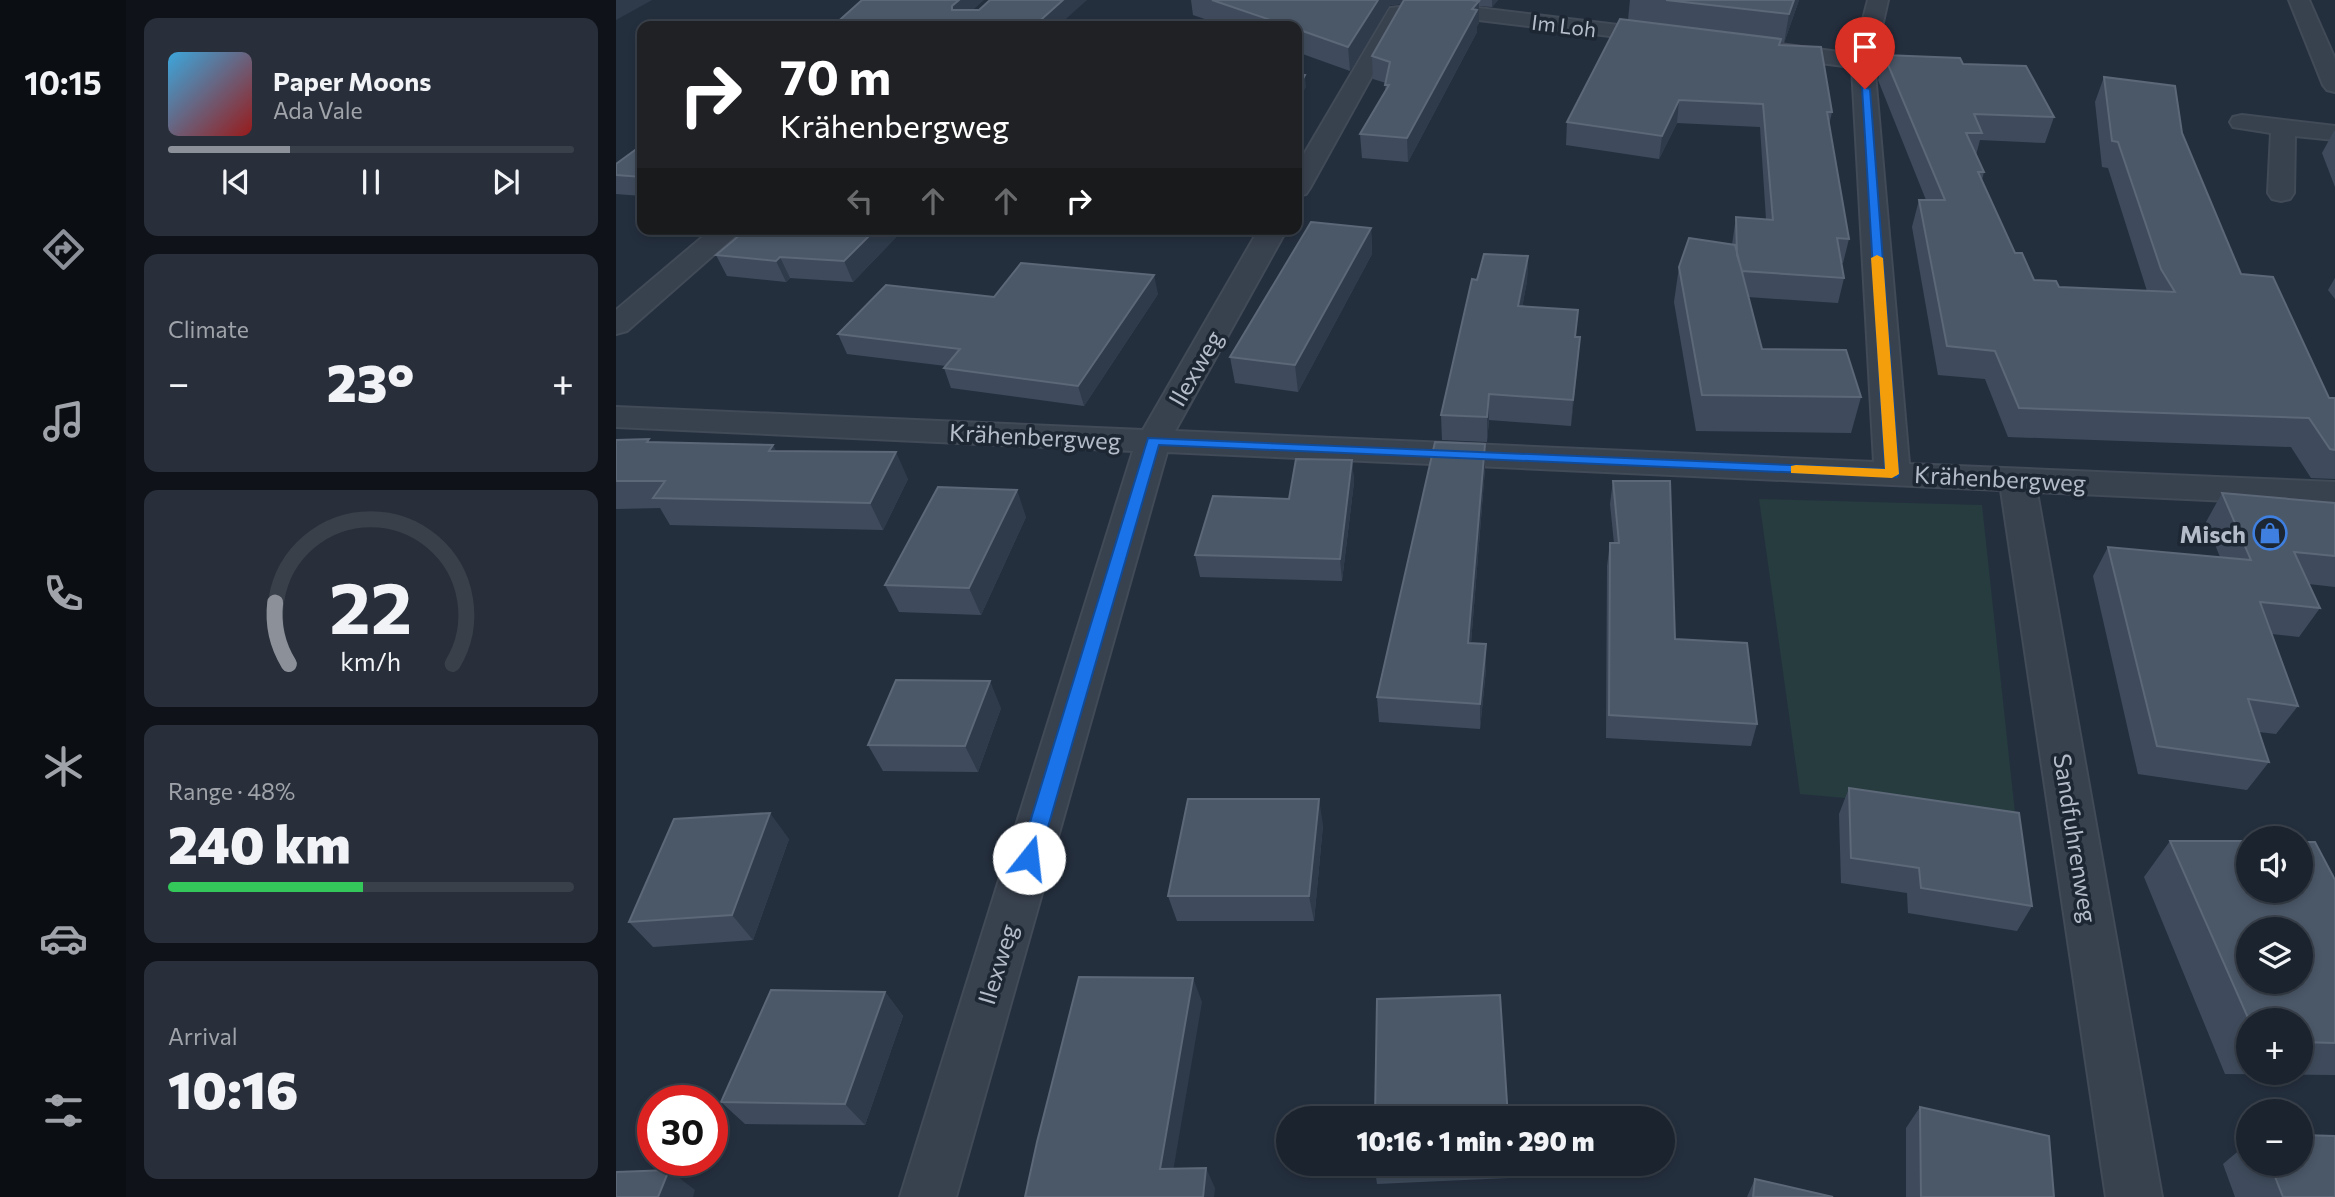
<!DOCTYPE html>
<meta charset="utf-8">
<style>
body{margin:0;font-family:Commissioner,sans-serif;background:#282f3a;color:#f1f3f6;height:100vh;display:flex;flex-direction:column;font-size:26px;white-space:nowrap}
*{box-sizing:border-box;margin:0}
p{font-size:23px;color:#a0a4aa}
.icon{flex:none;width:38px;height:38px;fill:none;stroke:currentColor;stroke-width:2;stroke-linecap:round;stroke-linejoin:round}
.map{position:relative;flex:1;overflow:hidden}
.drawer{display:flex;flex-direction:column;gap:18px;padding:18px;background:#0f1319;width:490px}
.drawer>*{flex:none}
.guide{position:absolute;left:21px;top:21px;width:665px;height:214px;border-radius:14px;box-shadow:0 4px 10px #0003,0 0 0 2px #39404a;background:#202124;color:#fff;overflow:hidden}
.buttons{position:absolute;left:1620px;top:826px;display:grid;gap:14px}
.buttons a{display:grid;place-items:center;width:77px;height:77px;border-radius:50%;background:#1b232e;box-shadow:0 4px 10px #0003,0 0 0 2px #39404a;font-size:35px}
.speed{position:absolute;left:21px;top:1085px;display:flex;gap:14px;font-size:35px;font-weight:700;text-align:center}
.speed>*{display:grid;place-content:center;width:91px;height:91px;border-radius:50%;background:#1b232e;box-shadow:0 4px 10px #0003,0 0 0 2px #39404a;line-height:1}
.speed .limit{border:10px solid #d22;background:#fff;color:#111}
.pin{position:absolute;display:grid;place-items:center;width:60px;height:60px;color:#fff;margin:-72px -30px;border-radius:50% 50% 50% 0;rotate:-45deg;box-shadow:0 0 7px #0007}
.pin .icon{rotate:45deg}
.me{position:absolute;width:77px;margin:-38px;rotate:16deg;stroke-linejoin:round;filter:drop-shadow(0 0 5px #0008)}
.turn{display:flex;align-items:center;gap:24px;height:147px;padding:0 28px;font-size:32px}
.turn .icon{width:91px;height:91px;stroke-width:2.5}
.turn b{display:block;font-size:49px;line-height:60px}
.lanes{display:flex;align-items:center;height:66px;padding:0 28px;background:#0003;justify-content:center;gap:35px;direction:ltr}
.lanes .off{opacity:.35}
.big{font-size:52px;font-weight:800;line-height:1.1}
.drawer .card{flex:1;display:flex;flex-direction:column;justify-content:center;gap:10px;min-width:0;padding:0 24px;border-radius:14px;background:#282f3a}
.drawer .dial{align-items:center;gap:0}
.dial svg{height:182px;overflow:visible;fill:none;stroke:#39404a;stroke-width:7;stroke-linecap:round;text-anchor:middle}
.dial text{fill:#f1f3f6;stroke:none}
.song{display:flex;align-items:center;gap:21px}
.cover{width:84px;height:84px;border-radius:10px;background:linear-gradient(135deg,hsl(200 70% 55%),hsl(0 70% 35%))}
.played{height:7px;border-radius:4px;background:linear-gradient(90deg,#8c9099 30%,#39404a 30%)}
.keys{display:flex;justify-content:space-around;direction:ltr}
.heat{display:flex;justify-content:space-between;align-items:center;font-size:38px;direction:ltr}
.charge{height:10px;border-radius:5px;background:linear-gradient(90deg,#34c759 48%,#39404a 0)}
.trip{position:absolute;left:660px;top:1106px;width:399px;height:70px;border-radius:35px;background:#1b232e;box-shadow:0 4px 10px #0003,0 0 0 2px #39404a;font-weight:800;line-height:70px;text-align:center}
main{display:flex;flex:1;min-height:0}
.dock{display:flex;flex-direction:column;width:126px;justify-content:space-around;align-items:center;background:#0b0e12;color:#a0a4aa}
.dock .icon{width:49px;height:49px}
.dock .on{color:#8c9099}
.dock b{font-size:32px;color:#f1f3f6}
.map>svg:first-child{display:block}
.green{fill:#263c3f}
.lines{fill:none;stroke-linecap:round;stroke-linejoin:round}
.minor-casing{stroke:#414a57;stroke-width:4}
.minor{fill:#38414e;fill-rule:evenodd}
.wall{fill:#3f4b5c;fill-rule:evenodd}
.shaded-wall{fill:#2f3b4b}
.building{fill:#4b5868;stroke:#5c6777;stroke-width:2;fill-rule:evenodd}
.route{fill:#1a73e8;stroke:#114b97;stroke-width:2}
.slow{fill:#f59e0b}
.labels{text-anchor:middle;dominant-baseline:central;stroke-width:7;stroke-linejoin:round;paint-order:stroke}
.far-street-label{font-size:21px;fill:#b4bcc9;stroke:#1d2633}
.street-label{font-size:24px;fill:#b4bcc9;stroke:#1d2633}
.poi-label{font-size:24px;font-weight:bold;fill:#b4bcc9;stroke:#1d2633;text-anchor:end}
</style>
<main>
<nav class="dock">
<b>10:15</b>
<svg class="icon on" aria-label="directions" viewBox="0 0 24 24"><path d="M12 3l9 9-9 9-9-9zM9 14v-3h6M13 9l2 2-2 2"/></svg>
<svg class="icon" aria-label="music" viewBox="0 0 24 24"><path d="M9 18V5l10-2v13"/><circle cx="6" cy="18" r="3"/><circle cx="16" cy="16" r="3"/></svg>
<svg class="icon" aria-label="phone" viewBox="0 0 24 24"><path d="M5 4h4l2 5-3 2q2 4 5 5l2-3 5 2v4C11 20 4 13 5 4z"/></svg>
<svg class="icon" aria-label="climate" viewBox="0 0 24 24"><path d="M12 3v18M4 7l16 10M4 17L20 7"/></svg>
<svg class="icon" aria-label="car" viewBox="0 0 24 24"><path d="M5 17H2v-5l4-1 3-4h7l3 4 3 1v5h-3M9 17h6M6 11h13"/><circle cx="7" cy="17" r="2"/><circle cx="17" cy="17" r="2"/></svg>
<svg class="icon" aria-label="filters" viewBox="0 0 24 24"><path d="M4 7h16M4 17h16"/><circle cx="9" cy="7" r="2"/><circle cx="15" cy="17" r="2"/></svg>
</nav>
<section class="drawer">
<div class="card">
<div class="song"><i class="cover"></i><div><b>Paper Moons</b><p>Ada Vale</p></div></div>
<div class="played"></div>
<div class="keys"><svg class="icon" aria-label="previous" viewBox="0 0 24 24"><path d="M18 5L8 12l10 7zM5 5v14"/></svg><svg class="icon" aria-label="pause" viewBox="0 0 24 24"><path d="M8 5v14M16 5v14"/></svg><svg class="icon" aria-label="next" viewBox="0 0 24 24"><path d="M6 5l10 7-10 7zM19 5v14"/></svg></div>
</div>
<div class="card"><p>Climate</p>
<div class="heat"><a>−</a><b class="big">23°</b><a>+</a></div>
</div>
<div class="card dial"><svg viewBox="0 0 100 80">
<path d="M14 69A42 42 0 1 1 86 69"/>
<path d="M14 69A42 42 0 0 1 8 42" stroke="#8c9099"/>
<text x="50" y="56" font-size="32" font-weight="700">22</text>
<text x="50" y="72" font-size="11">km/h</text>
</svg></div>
<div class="card"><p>Range · 48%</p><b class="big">240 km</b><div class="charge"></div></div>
<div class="card"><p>Arrival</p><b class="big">10:16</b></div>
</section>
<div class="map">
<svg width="1719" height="1197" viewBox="0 0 1719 1197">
<rect width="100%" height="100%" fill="#242f3e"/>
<!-- green -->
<path class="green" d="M1143 499 1366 505 1399 813 1184 794Z"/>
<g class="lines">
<defs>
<path id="minor" d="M1252 0H1272L1258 62 1293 464 1719 482V506L1421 492 1546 1197H1490L1385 490 551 452 340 1197H284L517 451 0 427V407L527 430 643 229H671L559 431 1258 462 1236 67 1156 57 1148 55 1145 50 1148 45 1156 43 1238 54Z
M1673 0H1693L1719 59V92L1711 90 1707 85Z
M821 3 1051 31 1059 32 1062 37 1059 42 1051 43 821 15 788 18 694 188 690 194 681 196V166L774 8Z
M1626 115 1719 126V140L1679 136 1678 193 1674 199 1665 201 1656 199 1652 193 1655 133 1617 127 1614 122 1617 117Z
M96 229H127L11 331 0 334V310Z"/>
</defs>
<!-- minor casing -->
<use href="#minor" class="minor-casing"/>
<!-- minor -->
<use href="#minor" class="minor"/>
</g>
<!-- wall -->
<path class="wall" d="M575 0H882L876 7 863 6V23L861 26V32L792 162 746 158 744 134 769 91 770 83 757 79 756 56 786 4 774 5 734 71 681 52V26H609L577 15Z
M1014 0H1183L1168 43 1164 42V45L1216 112 1213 125 1233 239 1227 263H1225L1228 278 1222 303 1132 297 1146 349 1245 397 1235 433 1080 431 1058 302 1063 267 1116 245 1120 217 1150 219 1144 127 1061 123 1043 159 950 145 951 122 1012 20Z
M1268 55 1347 64 1438 117 1429 143 1364 140 1360 155 1368 172 1366 180 1399 253 1418 280 1443 287 1531 291 1492 168 1486 167 1479 102 1488 77 1566 133 1625 274 1713 398H1719V479L1695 478 1675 447 1392 437 1369 379 1322 375 1296 227 1303 200H1310L1262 80Z
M1718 131H1719V187L1706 153Z
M26 145V196L0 194V164Z
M755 228 756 254 682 392 619 383 614 357Z
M288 229 237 282 174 278 170 282 111 276 100 255Z
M912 256 911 281 906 307 960 337H964L955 426 873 420 871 442 826 440 825 415 861 280Z
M1719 278V299L1712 290Z
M542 294 468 406 335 388 328 368 330 366 231 354 222 334 378 297Z
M0 440 161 451 292 479 267 530 54 525 44 508 0 509Z
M736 460 738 482 726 581 584 577 579 555 673 499Z
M869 469 855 643 870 669 864 729 763 722 761 697Z
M997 481 1059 639 1141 724 1135 746 990 738 991 566 994 543H998L994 504Z
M1606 493 1719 503V587L1693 584 1704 608 1683 637 1656 634 1682 706 1660 734 1643 732 1653 762 1631 790 1522 774 1477 576 1492 547 1604 557 1590 522Z
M410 517 365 615 283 612 269 585Z
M385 708 362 772 267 771 252 745Z
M1233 788 1416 906 1401 931 1292 913 1291 893 1225 883 1223 814Z
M707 825 698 921H561L552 896Z
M173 839 137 940 37 947 13 922Z
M1554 841 1719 880V1075L1609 1074 1528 877ZM1633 1020H1685V1073H1633Z
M269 992 287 1016 249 1125 129 1124 105 1102Z
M1304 1107 1438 1197H1290V1128Z
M1633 1142V1164H1685L1719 1197H1619L1607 1164Z
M758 1164H894L893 1178 761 1184Z
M1139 1179 1217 1197H1131Z"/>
<!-- shaded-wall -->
<path class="shaded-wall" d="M0 0H36L0 20Z
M343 0H368L341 24 336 10V6Z
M447 0H471L442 26H418Z
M762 0H821L774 5 734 71 732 47Z
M876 0H882L876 7Z
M1178 0H1183L1168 43 1173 14Z
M863 1V23L861 26V32L792 162 791 138 856 9Z
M689 75 690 87 681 103V89Z
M1063 100 1061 123 1043 159 1046 136Z
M755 228 756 254 682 392 679 365Z
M260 229H288L237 282 228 261Z
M912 256 911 281 902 331V306Z
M164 257 174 278 170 282 160 261Z
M538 275 542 294 468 406 462 386Z
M964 337 962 362 955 426 957 400Z
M873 394V420L871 442V417Z
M869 444V469L853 668 852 643Z
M157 445 172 472 153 451Z
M280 452 292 479 267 530 254 503Z
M736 460 738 482 726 581 724 559Z
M401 490 410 517 365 615 353 588Z
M870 644V669L864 729V704Z
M374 681 385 708 362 772 349 746Z
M703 799 707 825 698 921 693 896Z
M154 813 173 839 137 940 116 915Z
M577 978 586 1002 554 1189 544 1169Z
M269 992 287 1016 249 1125 229 1104Z
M590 1168 599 1188 598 1197H587Z
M53 1170 79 1190 77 1197H42Z"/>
<!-- building -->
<path class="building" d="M246 0H343L336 6V10H363L374 0H447L418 26H217Z
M596 0H762L732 47 681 29V26H672Z
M788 0H854L863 1 856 9 861 10 791 138 744 134 773 85H769L774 62 756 56Z
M1050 0H1178L1173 14Z
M1004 19 1165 39 1163 45 1205 47 1216 112H1211L1233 239 1221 238 1228 278 1126 271 1121 255 1120 217 1157 220 1147 104 1063 100 1046 136 951 122Z
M1268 55 1344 58 1347 64 1410 66 1438 117 1358 114 1366 133H1350L1368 172H1362L1399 253H1406L1418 280 1440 281 1443 287 1559 292 1545 269 1502 142 1496 141 1488 77 1559 86 1566 133 1625 274 1657 277 1713 398H1719V450L1714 449 1693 418 1403 408 1379 351 1331 346 1303 200H1329Z
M681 74 689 75 681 89Z
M26 145V177L0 175V164Z
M695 222 755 228 679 365 614 357Z
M131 229H260L228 261 164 257 160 261 100 255Z
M1073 238 1119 245 1146 349 1230 350 1245 397 1086 395 1063 267Z
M868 254 912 256 902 306 962 310 959 337H964L957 400 873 394 871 417 825 415 856 279 861 280Z
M405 263 538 275 462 386 328 368 344 349 222 334 270 285 378 297Z
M33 439 31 442 157 445 153 451 280 452 254 503 37 498 49 481H0V440Z
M819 442 869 444 852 643 870 644 864 704 761 697Z
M680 459 736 460 724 559 579 555 597 496 673 499Z
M997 481H1054L1059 639 1131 643 1141 724 993 715 994 543H1003Z
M322 487 401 490 353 588 269 585Z
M1606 493 1719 503V556L1678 552 1704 608 1644 602 1682 706 1632 699 1653 762 1541 746 1492 547 1635 560Z
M280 680 374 681 349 746 252 745Z
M1233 788 1403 813 1416 906 1305 888 1303 868 1235 858Z
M572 799H703L693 896H552Z
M154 813 116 915 13 922 58 819Z
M1554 841H1633V891H1685V842H1699L1719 880V1043L1685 1042V1020H1633ZM1633 929H1685V982H1633Z
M463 977 577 978 544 1169 590 1168 587 1197H409L421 1142Z
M155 990 269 992 229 1104 105 1102Z
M884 995 892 1118H759L761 999Z
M1304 1107 1433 1136 1438 1197H1305Z
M1685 1135 1719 1136V1197H1667L1654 1164H1685Z
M53 1170 42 1197H0V1172Z
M1139 1179 1217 1197H1137Z"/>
<!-- route -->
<path class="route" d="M1246 87 1254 89 1283 474 1281 477 543 445 423 858 420 864 413 866 406 864 403 858 532 438 1269 469Z"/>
<!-- slow -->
<path class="slow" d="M1261 255 1267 258 1283 474 1276 478 1175 473V466L1180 465 1269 469 1255 258Z"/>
<!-- icons -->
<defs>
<symbol id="shop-ring" viewBox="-11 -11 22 22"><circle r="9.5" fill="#1d2633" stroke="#3f7fe0" stroke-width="1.5"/><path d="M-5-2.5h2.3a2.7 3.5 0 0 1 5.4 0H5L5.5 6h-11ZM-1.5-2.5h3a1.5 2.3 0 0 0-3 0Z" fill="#3f7fe0"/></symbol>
</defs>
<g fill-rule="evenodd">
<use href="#shop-ring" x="1635" y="514" width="38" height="38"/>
</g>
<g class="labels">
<!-- far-street labels -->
<g class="far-street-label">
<text transform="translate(948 25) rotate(7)">Im Loh</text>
</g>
<!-- street labels -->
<g class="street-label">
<text transform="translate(579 368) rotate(-60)">Ilexweg</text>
<text transform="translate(419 436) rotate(3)">Krähenbergweg</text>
<text transform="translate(1384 478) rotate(3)">Krähenbergweg</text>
<text transform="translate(1460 838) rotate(81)">Sandfuhrenweg</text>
<text transform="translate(381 964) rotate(-73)">Ilexweg</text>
</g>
<!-- poi labels -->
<g class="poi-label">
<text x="1630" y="533">Misch</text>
</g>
</g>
</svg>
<div class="buttons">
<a><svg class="icon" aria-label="sound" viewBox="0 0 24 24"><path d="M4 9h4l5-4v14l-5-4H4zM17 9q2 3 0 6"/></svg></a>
<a><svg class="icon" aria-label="layers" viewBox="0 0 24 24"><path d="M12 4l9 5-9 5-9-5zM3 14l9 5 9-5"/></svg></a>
<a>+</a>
<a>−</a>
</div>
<div class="speed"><div class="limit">30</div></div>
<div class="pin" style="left:1249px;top:89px;background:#d93025"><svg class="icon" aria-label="arrive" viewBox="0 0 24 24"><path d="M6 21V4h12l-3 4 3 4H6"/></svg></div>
<svg class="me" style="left:413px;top:858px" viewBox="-20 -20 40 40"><circle r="19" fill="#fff"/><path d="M0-13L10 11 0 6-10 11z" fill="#1a73e8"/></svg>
<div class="trip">10:16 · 1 min · 290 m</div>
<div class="guide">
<div class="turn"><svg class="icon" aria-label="right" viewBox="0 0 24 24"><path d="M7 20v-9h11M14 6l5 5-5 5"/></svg><div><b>70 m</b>Krähenbergweg</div></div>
<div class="lanes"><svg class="icon off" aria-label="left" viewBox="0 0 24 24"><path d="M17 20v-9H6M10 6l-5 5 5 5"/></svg><svg class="icon off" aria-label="ahead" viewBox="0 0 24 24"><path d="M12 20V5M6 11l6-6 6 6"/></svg><svg class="icon off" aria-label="ahead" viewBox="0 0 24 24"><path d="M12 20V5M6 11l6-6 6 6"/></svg><svg class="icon" aria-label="right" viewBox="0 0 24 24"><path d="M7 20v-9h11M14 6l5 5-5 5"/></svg></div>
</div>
</div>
</main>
